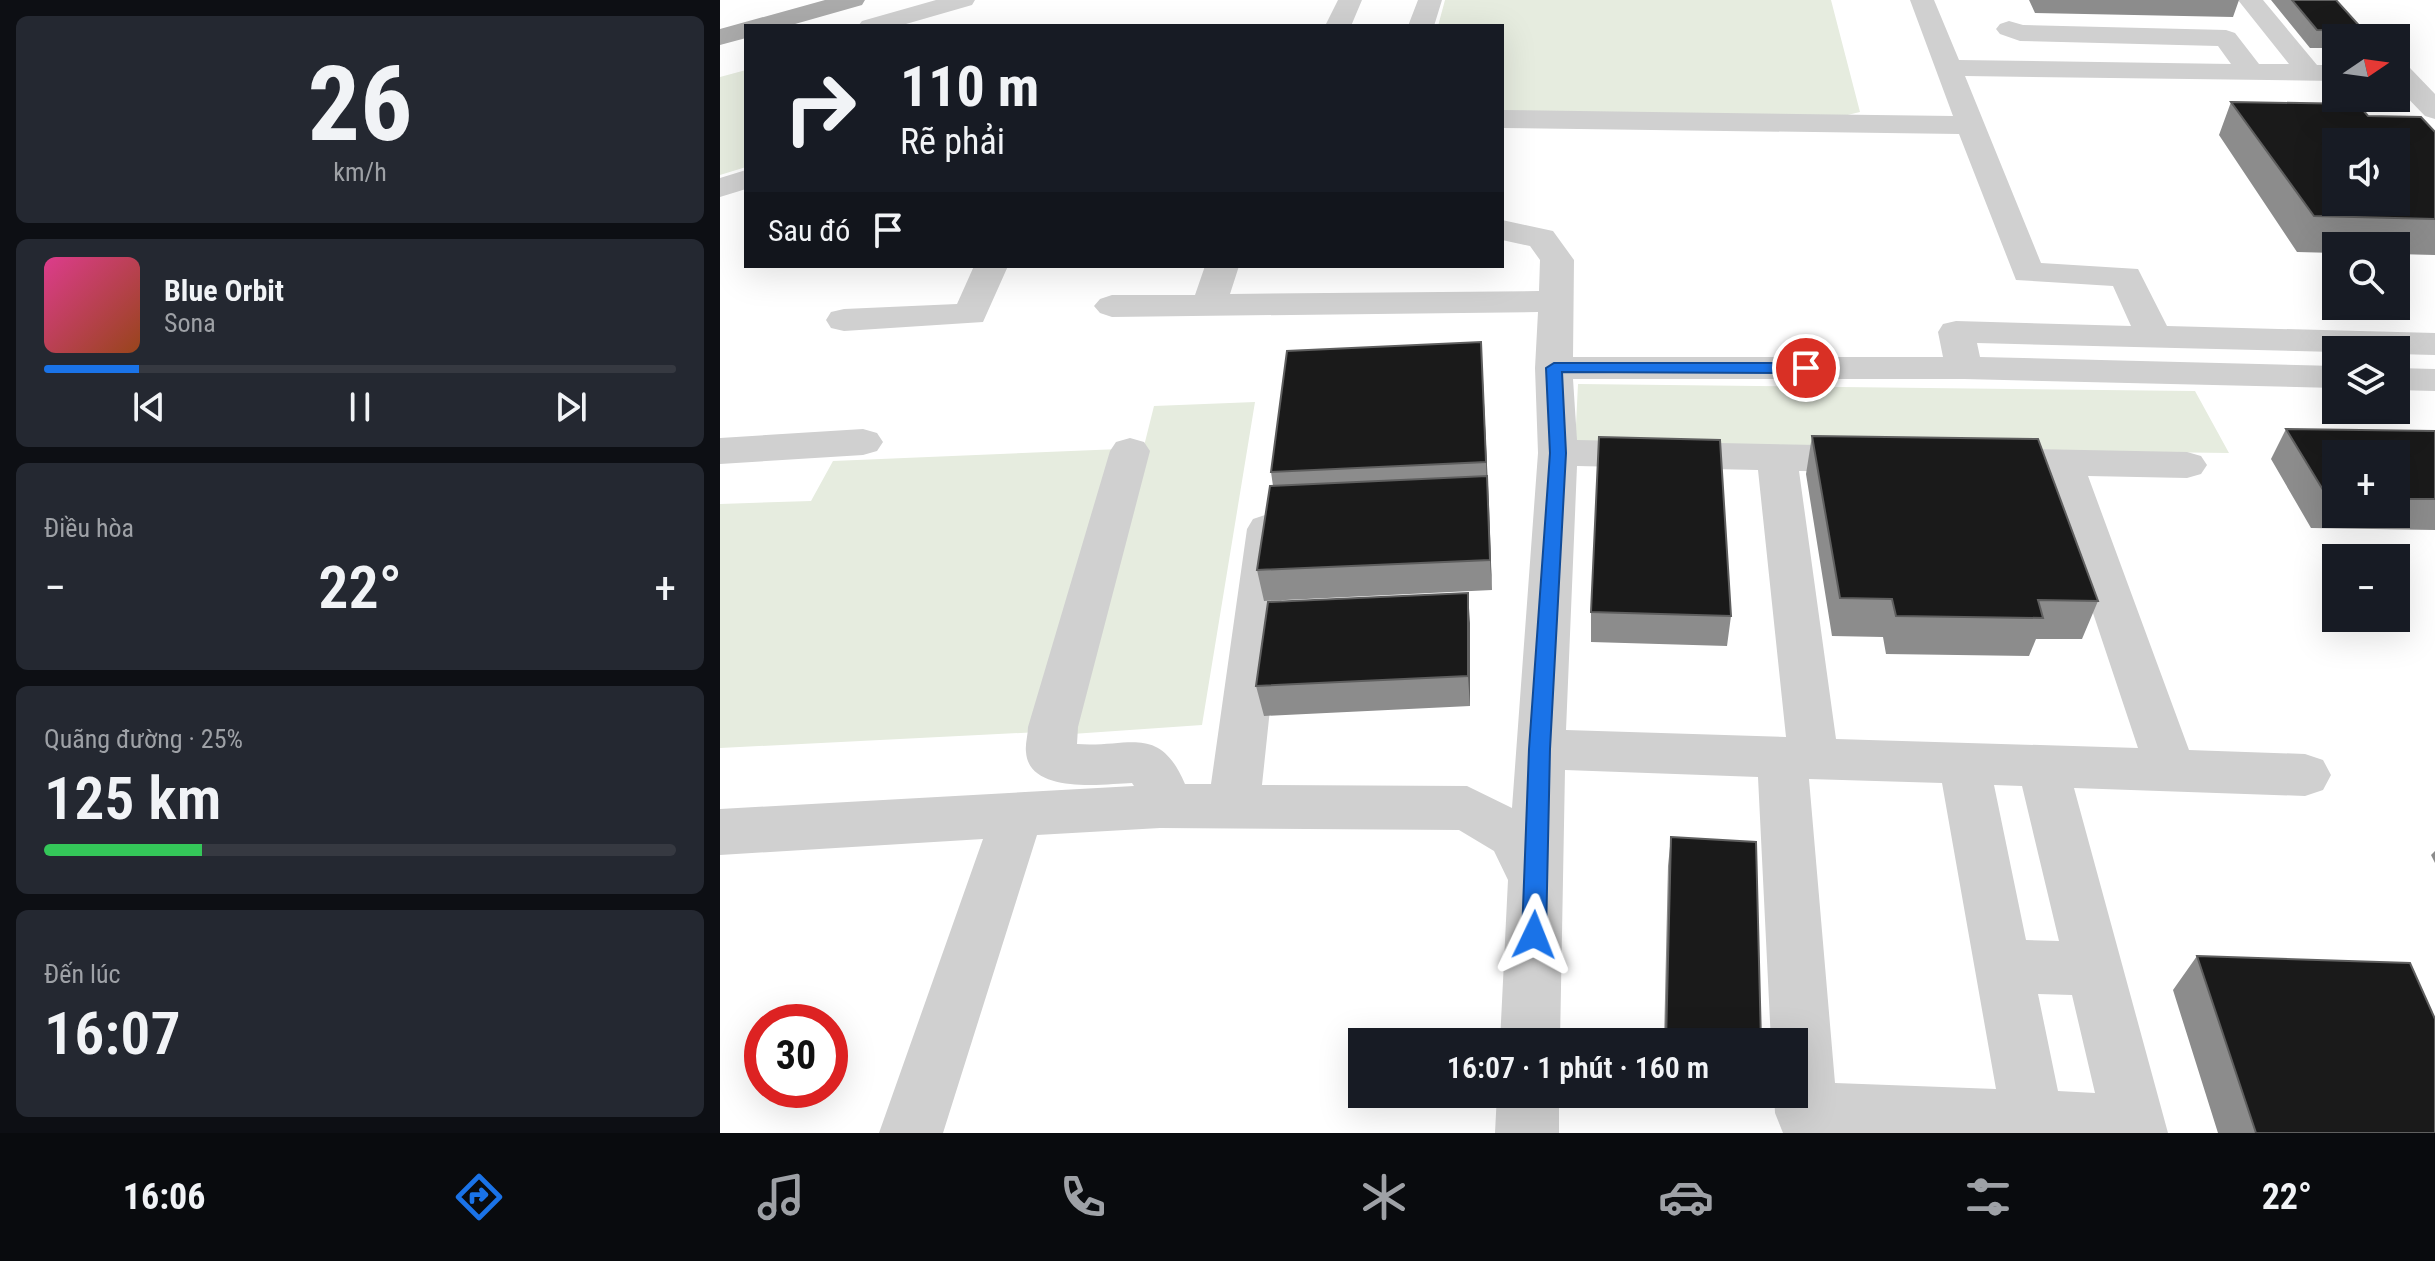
<!DOCTYPE html>
<html lang="vi">
<meta charset="utf-8">
<style>
body{margin:0;font-family:"Roboto Condensed",sans-serif;background:#242831;color:#f1f3f6;height:100vh;display:flex;flex-direction:column;font-size:30px;white-space:nowrap}
*{box-sizing:border-box;margin:0}
p{font-size:26px;color:#9ea1a6}
.icon{flex:none;width:44px;height:44px;fill:none;stroke:currentColor;stroke-width:2;stroke-linecap:round;stroke-linejoin:round}
.map{position:relative;flex:1;overflow:hidden}
.details{display:flex;flex-direction:column;gap:16px;padding:16px;background:#0d0f14;width:720px}
.details>*{flex:none}
.guide{position:absolute;left:24px;top:24px;width:760px;height:244px;border-radius:0px;box-shadow:0 8px 32px #0002;background:#171b24;color:#f1f3f6;overflow:hidden}
.needle{width:52px;rotate:77deg}
.fabs{position:absolute;left:1602px;top:24px;display:grid;gap:16px}
.fabs a{display:grid;place-items:center;width:88px;height:88px;border-radius:0px;background:#171b24;box-shadow:0 8px 32px #0002;font-size:40px}
.speed{position:absolute;left:24px;top:1004px;display:flex;gap:16px;font-size:40px;font-weight:700;text-align:center}
.speed>*{display:grid;place-content:center;width:104px;height:104px;border-radius:50%;background:#171b24;box-shadow:0 8px 32px #0002;line-height:1}
.speed .limit{border:12px solid #d22;background:#fff;color:#111}
.pin{position:absolute;display:grid;place-items:center;width:68px;height:68px;color:#fff;margin:-34px;border:4px solid #fff;border-radius:50%;box-shadow:0 2px 8px #0007}
.me{position:absolute;width:88px;margin:-44px;rotate:2deg;stroke-linejoin:round;filter:drop-shadow(0 0 6px #0008)}
.turn{display:flex;align-items:center;gap:28px;height:168px;padding:0 24px;font-size:36px}
.turn .icon{width:104px;height:104px;stroke-width:2.5}
.turn b{display:block;font-size:56px;line-height:68px}
.then{display:flex;align-items:center;height:76px;padding:0 24px;background:#0003;gap:16px;font-size:30px}
.big{font-size:60px;font-weight:600;line-height:1.1}
.details .card{flex:1;display:flex;flex-direction:column;justify-content:center;gap:12px;min-width:0;padding:0 28px;border-radius:12px;background:#242831}
.details .dial{align-items:center;gap:0}
.dial b{font-size:104px;line-height:1}
.song{display:flex;align-items:center;gap:24px}
.cover{width:96px;height:96px;border-radius:12px;background:linear-gradient(135deg,hsl(330 70% 55%),hsl(20 70% 35%))}
.played{height:8px;border-radius:4px;background:linear-gradient(90deg,#1a73e8 15%,#363941 15%)}
.keys{display:flex;justify-content:space-around;direction:ltr}
.heat{display:flex;justify-content:space-between;align-items:center;font-size:44px;direction:ltr}
.charge{height:12px;border-radius:6px;background:linear-gradient(90deg,#34c759 25%,#363941 0)}
.trip{position:absolute;left:628px;top:1028px;width:460px;height:80px;border-radius:0px;background:#171b24;box-shadow:0 8px 32px #0002;font-weight:600;line-height:80px;text-align:center}
.menu{display:flex;height:128px;justify-content:space-around;align-items:center;background:#090b0e;color:#9ea1a6}
.menu .icon{width:56px;height:56px}
.menu .current{color:#1a73e8}
.menu b{font-size:36px;color:#f1f3f6}
main{display:flex;flex:1;min-height:0}
.map>svg:first-child{display:block}
.green{fill:#e6ecdf}
.lines{fill:none;stroke-linecap:round;stroke-linejoin:round}
.minor{fill:#d0d0d0;fill-rule:evenodd}
.major{fill:#ababab;fill-rule:evenodd}
.wall{fill:#8c8c8c;fill-rule:evenodd}
.shaded-wall{fill:#5f5f5f}
.building{fill:#1a1a1a;stroke:#5f5f5f;stroke-width:2;fill-rule:evenodd}
.route{fill:#1a73e8;stroke:#114b97;stroke-width:2}
</style>
<main>
<section class="details">
<div class="card dial"><b>26</b><p>km/h</p></div>
<div class="card">
<div class="song"><i class="cover"></i><div><b>Blue Orbit</b><p>Sona</p></div></div>
<div class="played"></div>
<div class="keys"><svg class="icon" aria-label="previous" viewBox="0 0 24 24"><path d="M18 5L8 12l10 7zM5 5v14"/></svg><svg class="icon" aria-label="pause" viewBox="0 0 24 24"><path d="M8 5v14M16 5v14"/></svg><svg class="icon" aria-label="next" viewBox="0 0 24 24"><path d="M6 5l10 7-10 7zM19 5v14"/></svg></div>
</div>
<div class="card"><p>Điều hòa</p>
<div class="heat"><a>−</a><b class="big">22°</b><a>+</a></div>
</div>
<div class="card"><p>Quãng đường · 25%</p><b class="big">125 km</b><div class="charge"></div></div>
<div class="card"><p>Đến lúc</p><b class="big">16:07</b></div>
</section>
<div class="map">
<svg width="1715" height="1133" viewBox="0 0 1715 1133">
<rect width="100%" height="100%" fill="#fff"/>
<!-- green -->
<path class="green" d="M725 0H1111L1140 112 1115 118 782 111V26H718Z
M26 70V167L0 175V77Z
M858 384 1475 391 1509 453 855 445Z
M535 402 482 725 352 734 434 406Z
M400 449 319 732 0 748V504L91 501 113 461Z"/>
<g class="lines">
<!-- minor -->
<path class="minor" d="M216 0H255L252 5 179 26H138L142 21Z
M618 0H642L631 26H605Z
M698 0H722L714 26H688Z
M1190 0H1214L1239 60 1511 64 1498 46 1300 41 1280 34 1276 29 1280 24 1289 21 1303 25 1506 30 1515 33 1539 64H1569L1518 0H1543L1597 65H1616V81L1245 76 1321 263 1418 269 1447 326 1715 333V355L1676 354V350H1616V352L1257 343 1260 357 1616 366V388L1244 379H853L857 440 1149 446 1163 450 1169 459 1163 468 1149 472 1079 471 1116 739 1418 748 1327 475 1265 474 1251 470 1245 461 1251 452 1265 448 1467 452 1481 456 1487 465 1481 474 1467 478 1368 476 1469 750 1585 754 1603 760 1611 775 1603 790 1585 796 1354 788 1448 1133H1063L1055 1113 1054 1094H1074V1042H1051L1038 777 845 770 840 1042H780L788 880 774 851 739 830 440 828 317 835 223 1133H159L263 839 0 855V809L414 786 412 783C384 784 309 795 306 752 305 744 308 735 308 727L390 451 396 442 410 438 424 442 430 451 358 727 357 744C409 748 439 723 465 784H491L527 529 533 519 548 514 563 519 569 529 542 785 747 786 792 808 818 453 815 368 818 312 392 317 380 313 374 306 380 299 392 295H475L485 266H519L510 294 819 291 820 260 810 246 782 240V220L833 231 854 260 853 357H1223L1218 332 1223 324 1236 321 1411 326 1393 286 1296 280 1239 134 782 128V110L1233 116ZM857 466 1038 470 1066 737 846 730ZM1089 779 1222 783 1276 1089 1115 1083ZM1274 785 1302 786 1339 941 1306 940ZM1318 994 1352 995 1375 1093 1338 1091Z
M1680 66 1690 68 1715 94V119L1705 116 1676 86V67Z
M26 170V189L0 197V178Z
M254 266H288L263 322 124 331 111 328 106 320 111 312 124 309 237 304Z
M1676 368 1715 369V391L1676 390Z
M143 429 157 433 163 442 157 451 143 455 0 464V438Z
M777 1094H839V1133H775Z"/>
<!-- major -->
<path class="major" d="M105 0H145L142 5 68 26H26V38L0 45V29Z"/>
</g>
<!-- wall -->
<path class="wall" d="M1309 0H1519L1513 17 1315 13Z
M1551 0H1616L1644 31 1641 38H1616V48H1590Z
M1511 102 1648 116 1715 132V255L1676 254V246H1616V253L1577 252 1499 135Z
M763 379 772 590 544 601 537 570 553 486 551 472Z
M1566 429 1715 431V530L1591 528 1551 459ZM1616 454H1676V514H1616Z
M1092 436 1378 601 1362 639H1316L1309 656 1166 654 1163 637 1112 636 1086 474Z
M871 612 1011 616 1007 646 871 642Z
M750 623V706L544 716 536 686Z
M951 837 1041 1042H944L948 866Z
M1715 851V863L1711 855Z
M1477 956 1715 1133H1498L1453 990Z"/>
<!-- shaded-wall -->
<path class="shaded-wall" d="M761 342 769 506 772 590 770 560Z
M748 593 750 623V706L748 676Z"/>
<!-- building -->
<path class="building" d="M1572 0H1616L1644 31 1597 30Z
M1511 102 1638 104 1648 116 1701 117 1715 132V219L1594 216ZM1616 142H1676V202H1616Z
M761 342 766 462 551 472 567 351Z
M1566 429 1715 431V499H1676V454H1616V498H1608Z
M1092 436 1318 439 1378 601 1318 600 1323 618 1176 616 1172 599 1120 598Z
M879 437 1000 440 1011 616 871 612Z
M767 476 770 560 537 570 550 486Z
M748 593V676L536 686 548 602Z
M951 837 1036 842 1041 1042H946Z
M1477 956 1690 963 1715 1019V1133H1536Z"/>
<!-- route -->
<path class="route" d="M834 363H1086L1094 368 1086 373 842 372 846 453 830 749 826 935 822 942 814 945 806 942 802 935 809 749 830 453 826 368Z"/>
</svg>
<div class="fabs">
<a><svg class="needle" viewBox="-14 -14 28 28"><path d="M0-13l5 13h-10z" fill="#e53935"/><path d="M0 13l5-13h-10z" fill="#9ea1a6"/></svg></a>
<a><svg class="icon" aria-label="sound" viewBox="0 0 24 24"><path d="M4 9h4l5-4v14l-5-4H4zM17 9q2 3 0 6"/></svg></a>
<a><svg class="icon" aria-label="search" viewBox="0 0 24 24"><circle cx="10" cy="10" r="6"/><path d="M15 15l6 6"/></svg></a>
<a><svg class="icon" aria-label="layers" viewBox="0 0 24 24"><path d="M12 4l9 5-9 5-9-5zM3 14l9 5 9-5"/></svg></a>
<a>+</a>
<a>−</a>
</div>
<div class="speed"><div class="limit">30</div></div>
<div class="pin" style="left:1086px;top:368px;background:#d93025"><svg class="icon" aria-label="arrive" viewBox="0 0 24 24"><path d="M6 21V4h12l-3 4 3 4H6"/></svg></div>
<svg class="me" style="left:814px;top:935px" viewBox="-20 -20 40 40"><path d="M0-17L14 15 0 8-14 15z" fill="#1a73e8" stroke="#fff" stroke-width="4"/></svg>
<div class="trip">16:07 · 1 phút · 160 m</div>
<div class="guide">
<div class="turn"><svg class="icon" aria-label="right" viewBox="0 0 24 24"><path d="M7 20v-9h11M14 6l5 5-5 5"/></svg><div><b>110 m</b>Rẽ phải</div></div>
<div class="then">Sau đó<svg class="icon" aria-label="arrive" viewBox="0 0 24 24"><path d="M6 21V4h12l-3 4 3 4H6"/></svg></div>
</div>
</div>
</main>
<nav class="menu">
<b>16:06</b>
<svg class="icon current" aria-label="directions" viewBox="0 0 24 24"><path d="M12 3l9 9-9 9-9-9zM9 14v-3h6M13 9l2 2-2 2"/></svg>
<svg class="icon" aria-label="music" viewBox="0 0 24 24"><path d="M9 18V5l10-2v13"/><circle cx="6" cy="18" r="3"/><circle cx="16" cy="16" r="3"/></svg>
<svg class="icon" aria-label="phone" viewBox="0 0 24 24"><path d="M5 4h4l2 5-3 2q2 4 5 5l2-3 5 2v4C11 20 4 13 5 4z"/></svg>
<svg class="icon" aria-label="climate" viewBox="0 0 24 24"><path d="M12 3v18M4 7l16 10M4 17L20 7"/></svg>
<svg class="icon" aria-label="car" viewBox="0 0 24 24"><path d="M5 17H2v-5l4-1 3-4h7l3 4 3 1v5h-3M9 17h6M6 11h13"/><circle cx="7" cy="17" r="2"/><circle cx="17" cy="17" r="2"/></svg>
<svg class="icon" aria-label="filters" viewBox="0 0 24 24"><path d="M4 7h16M4 17h16"/><circle cx="9" cy="7" r="2"/><circle cx="15" cy="17" r="2"/></svg>
<b>22°</b>
</nav>
